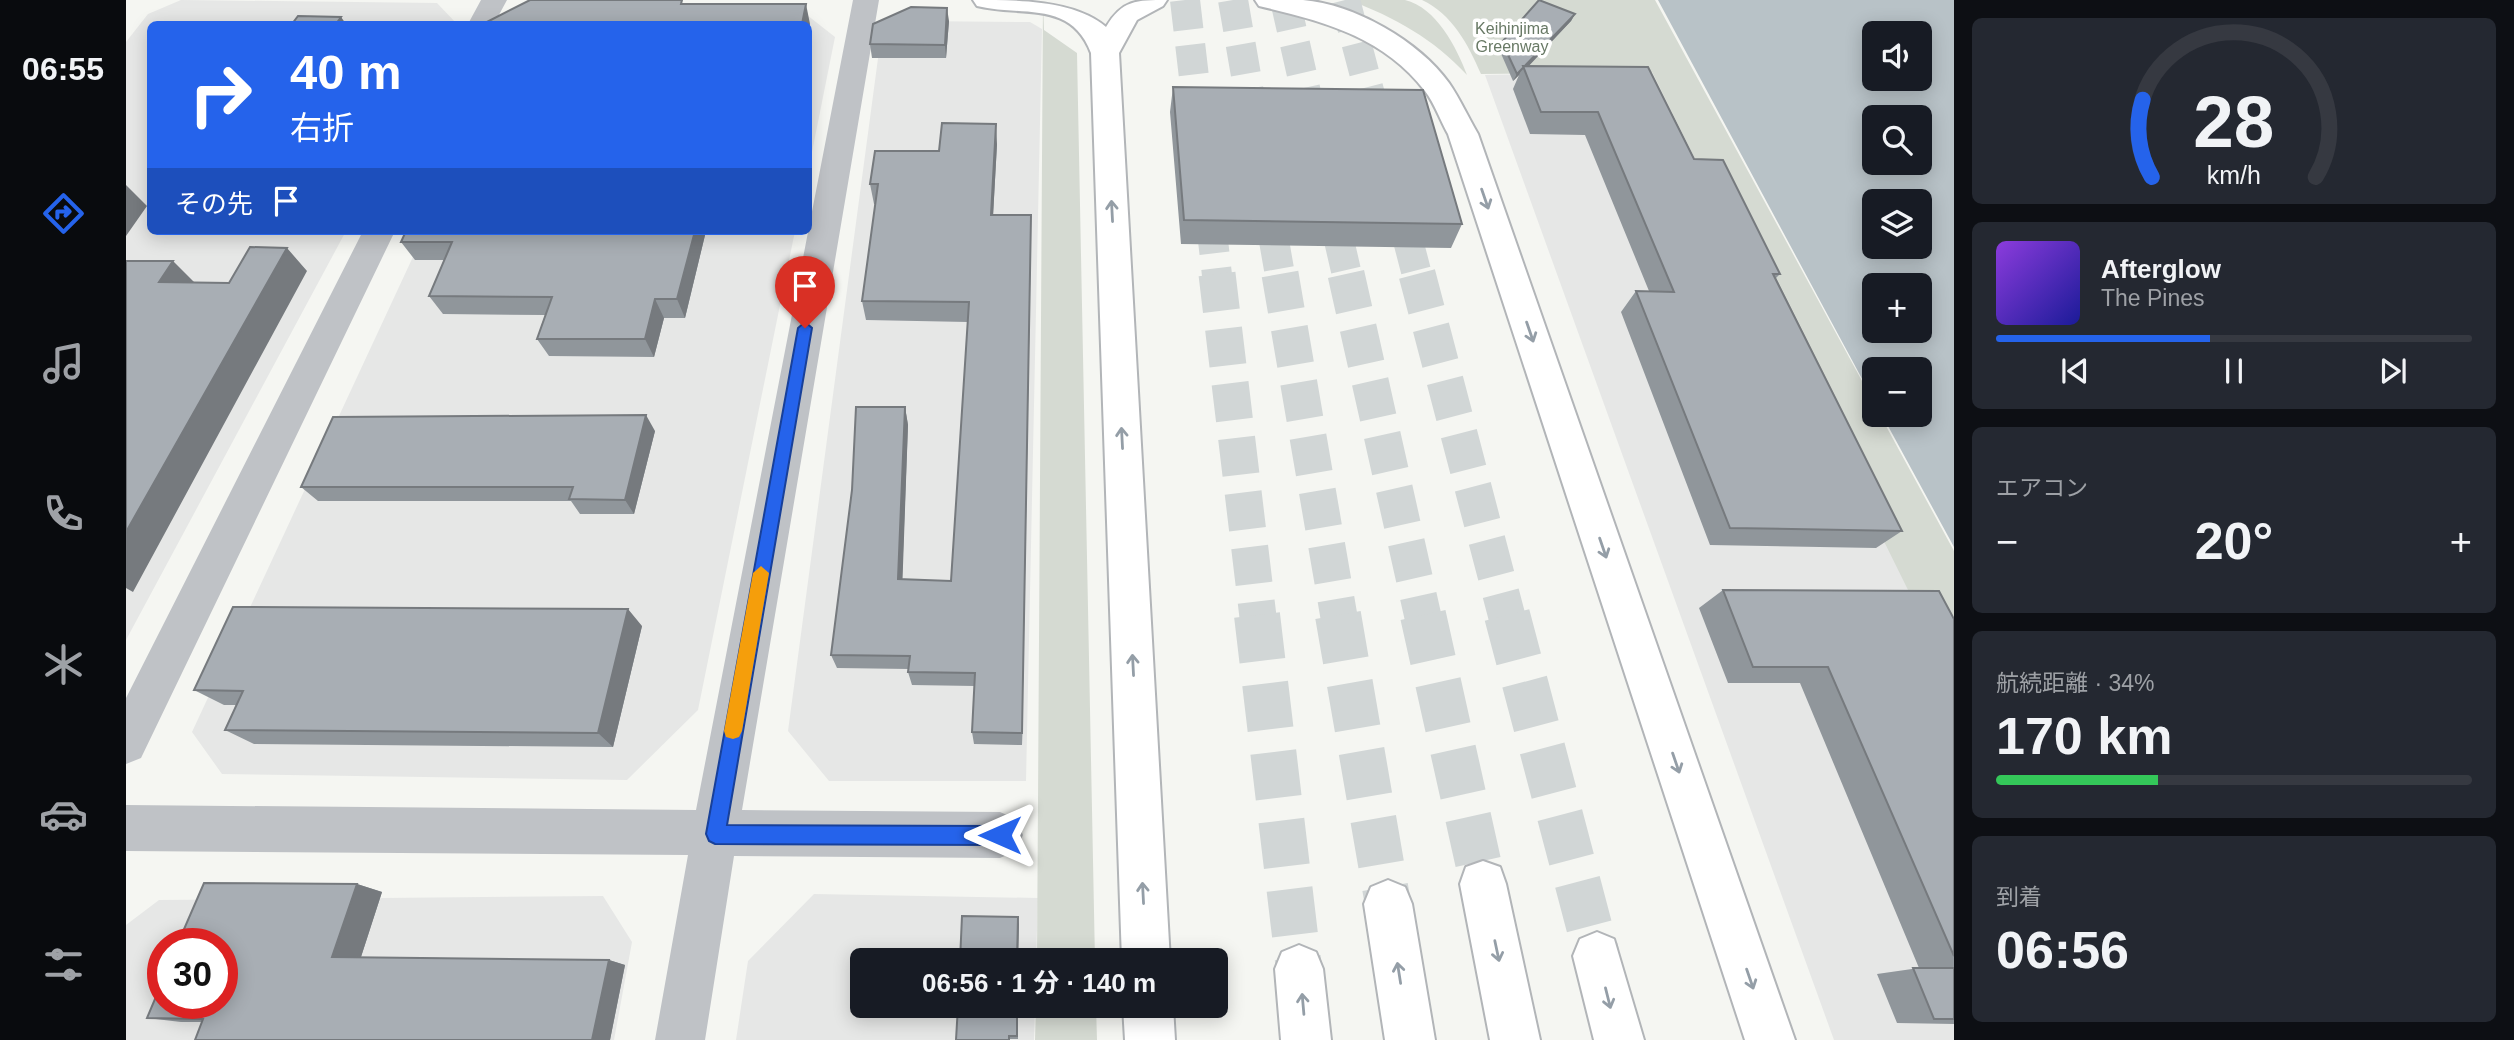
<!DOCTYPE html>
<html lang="ja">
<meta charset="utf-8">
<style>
body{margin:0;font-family:Helvetica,"Noto Sans JP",sans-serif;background:#242831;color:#f1f3f6;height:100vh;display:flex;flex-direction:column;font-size:26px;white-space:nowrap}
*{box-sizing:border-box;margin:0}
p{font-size:23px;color:#9ea1a6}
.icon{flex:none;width:38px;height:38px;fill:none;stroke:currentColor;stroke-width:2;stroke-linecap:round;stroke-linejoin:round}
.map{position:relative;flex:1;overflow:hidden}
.details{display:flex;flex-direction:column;gap:18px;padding:18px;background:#0d0f14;width:560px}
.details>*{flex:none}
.banner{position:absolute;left:21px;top:21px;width:665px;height:214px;border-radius:10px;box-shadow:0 4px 18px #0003;background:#2563eb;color:#fff;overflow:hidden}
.buttons{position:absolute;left:1736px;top:21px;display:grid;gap:14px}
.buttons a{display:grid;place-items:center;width:70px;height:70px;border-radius:10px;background:#171b24;box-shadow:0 4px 18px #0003;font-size:35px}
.speed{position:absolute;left:21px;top:928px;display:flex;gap:14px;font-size:35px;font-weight:700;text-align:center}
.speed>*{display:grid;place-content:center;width:91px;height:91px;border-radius:50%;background:#171b24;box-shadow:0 4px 18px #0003;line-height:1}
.speed .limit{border:10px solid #d22;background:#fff;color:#111}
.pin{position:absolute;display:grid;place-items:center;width:60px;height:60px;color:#fff;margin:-72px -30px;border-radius:50% 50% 50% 0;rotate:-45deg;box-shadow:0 0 7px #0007}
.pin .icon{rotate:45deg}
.me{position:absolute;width:77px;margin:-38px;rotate:270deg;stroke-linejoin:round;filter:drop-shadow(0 0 5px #0008)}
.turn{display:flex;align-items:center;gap:24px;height:147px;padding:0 28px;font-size:32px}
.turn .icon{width:91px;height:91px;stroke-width:2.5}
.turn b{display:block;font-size:49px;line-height:60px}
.then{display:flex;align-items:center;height:66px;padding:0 28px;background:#0003;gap:14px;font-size:26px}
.big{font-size:52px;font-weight:700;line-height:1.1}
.details .tile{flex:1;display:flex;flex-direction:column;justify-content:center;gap:10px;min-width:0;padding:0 24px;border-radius:10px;background:#242831}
.details .dial{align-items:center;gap:0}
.dial svg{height:182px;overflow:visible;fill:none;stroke:#363941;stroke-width:7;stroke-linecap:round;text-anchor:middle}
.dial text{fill:#f1f3f6;stroke:none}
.song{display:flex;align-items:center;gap:21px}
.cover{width:84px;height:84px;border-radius:10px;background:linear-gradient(135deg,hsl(270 70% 55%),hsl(240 70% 35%))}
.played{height:7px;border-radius:4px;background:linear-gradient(90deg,#2563eb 45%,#363941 45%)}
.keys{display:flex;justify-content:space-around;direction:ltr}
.heat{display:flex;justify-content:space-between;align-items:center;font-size:38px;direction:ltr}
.charge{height:10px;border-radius:5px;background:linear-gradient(90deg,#34c759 34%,#363941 0)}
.trip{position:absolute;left:724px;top:948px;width:378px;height:70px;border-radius:10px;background:#171b24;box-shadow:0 4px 18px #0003;font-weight:700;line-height:70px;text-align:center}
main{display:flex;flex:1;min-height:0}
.tabs{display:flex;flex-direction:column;width:126px;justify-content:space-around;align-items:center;background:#090b0e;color:#9ea1a6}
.tabs .icon{width:49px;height:49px}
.tabs .selected{color:#2563eb}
.tabs b{font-size:32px;color:#f1f3f6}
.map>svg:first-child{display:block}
.built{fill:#e6e7e6;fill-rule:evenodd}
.green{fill:#d5dad2}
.water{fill:#b8c2c7;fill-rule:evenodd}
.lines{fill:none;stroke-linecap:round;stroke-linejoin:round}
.highway-tunnel-far2{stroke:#d1d6d6;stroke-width:30;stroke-dasharray:30 15;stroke-linecap:butt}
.highway-tunnel-far1{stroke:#d1d6d6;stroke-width:37;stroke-dasharray:37 18;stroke-linecap:butt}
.highway-tunnel{stroke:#d1d6d6;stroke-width:46;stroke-dasharray:46 23;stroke-linecap:butt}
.highway-casing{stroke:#b2b5b8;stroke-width:4}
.minor{fill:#bfc2c6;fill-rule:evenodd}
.highway{fill:#fff;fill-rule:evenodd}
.wall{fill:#90969b}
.shaded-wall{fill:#767a7e}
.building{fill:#a8aeb4;stroke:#767a7e;stroke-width:2}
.oneway{stroke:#949ea7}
.route{fill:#2563eb;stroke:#184099;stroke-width:2}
.slow{fill:#f59e0b}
.labels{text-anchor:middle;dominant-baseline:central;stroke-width:7;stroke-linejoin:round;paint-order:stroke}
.far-park-label{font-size:16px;fill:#687965;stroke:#fff}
</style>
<main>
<nav class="tabs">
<b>06:55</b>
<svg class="icon selected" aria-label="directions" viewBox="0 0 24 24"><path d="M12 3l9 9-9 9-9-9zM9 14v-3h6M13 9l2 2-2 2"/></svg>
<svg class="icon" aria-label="music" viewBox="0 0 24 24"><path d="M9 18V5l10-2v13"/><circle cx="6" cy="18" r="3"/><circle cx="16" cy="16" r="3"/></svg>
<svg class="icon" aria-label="phone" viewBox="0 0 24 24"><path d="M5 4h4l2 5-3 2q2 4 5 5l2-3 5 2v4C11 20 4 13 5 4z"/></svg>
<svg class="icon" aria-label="climate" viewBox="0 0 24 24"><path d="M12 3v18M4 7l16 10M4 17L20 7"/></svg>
<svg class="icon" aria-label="car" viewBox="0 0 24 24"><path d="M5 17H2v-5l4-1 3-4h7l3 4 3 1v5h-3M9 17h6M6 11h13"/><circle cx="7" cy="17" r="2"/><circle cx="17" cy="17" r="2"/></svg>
<svg class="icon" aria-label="filters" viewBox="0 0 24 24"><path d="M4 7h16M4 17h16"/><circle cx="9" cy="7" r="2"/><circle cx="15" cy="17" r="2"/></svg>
</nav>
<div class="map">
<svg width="1828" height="1040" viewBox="0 0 1828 1040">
<rect width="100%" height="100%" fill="#f5f6f2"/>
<!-- built -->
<path class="built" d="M55 0 311 3 331 24H24V231H220L0 640V42L22 14Z
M681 15 709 37 683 167 682 24H395Z
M787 21 904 22 916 29 900 781H703L662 731 755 36Z
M1526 72 1828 678V1040H1708L1359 75Z
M299 231H669L572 710 501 780 96 774 66 732Z
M688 894 912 898 910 961H737V1006H909L908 1040H610L622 961Z
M477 896 506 942 488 1040H0V925L33 900ZM37 943H96V1003H37Z"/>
<!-- green -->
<path class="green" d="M917 0 918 30 951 53 969 961H911Z
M1223 0C1241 0 1262 0 1279 0 1310 7 1331 48 1341 75 1308 39 1268 17 1223 0Z
M1296 0H1529L1748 403V415H1754L1828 551V683L1526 72 1355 74C1342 44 1326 14 1296 0Z
M910 1006H970L971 1040H909Z"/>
<!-- water -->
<path class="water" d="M1532 0H1828V547L1756 415H1794V369H1748V401ZM1748 33H1794V79H1748ZM1748 117H1794V163H1748ZM1748 201H1794V247H1748ZM1748 285H1794V331H1748Z"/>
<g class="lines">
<!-- highway-tunnel-far2 -->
<path class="highway-tunnel-far2" d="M1059 0 1091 275
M1107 0 1131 139
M1159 0 1191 141
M1219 0 1256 140
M1140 195 1154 275
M1203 197 1221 275
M1271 198 1291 275"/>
<!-- highway-tunnel-far1 -->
<path class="highway-tunnel-far1" d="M1091 274 1132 617
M1154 274 1213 617
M1220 274 1297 617
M1291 274 1381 617"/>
<!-- highway-tunnel -->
<path class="highway-tunnel" d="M1131 615 1173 969
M1212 615 1262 904
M1297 615 1357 884
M1381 615 1471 956"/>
<defs>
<path id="highway" d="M847 0C891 0 949 0 980 27 996 0 1010 0 1041 0L1037 6 1011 20 993 53 1044 961H996L965 53C945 0 896 17 851 6Z
M1129 0C1145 0 1161 0 1177 0 1228 4 1293 41 1323 83 1334 99 1342 117 1352 134L1669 1040H1619L1322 134C1314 120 1309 104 1299 91 1257 36 1196 21 1133 6Z
M1357 861 1374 867 1380 884 1414 1040H1364L1334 884 1340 867Z
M1262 880 1279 887 1286 904 1309 1040H1259L1238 904 1245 887Z
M1471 932 1488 939 1518 1040H1468L1447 956 1454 939Z
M1173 945 1190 952 1197 969 1205 1040H1155L1149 969 1156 952Z
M997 1006H1047L1049 1040H999Z"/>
</defs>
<!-- highway casing -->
<use href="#highway" class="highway-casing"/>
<!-- minor -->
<path class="minor" d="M355 0H381L368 24H342Z
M727 0H753L616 810 874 812 890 819 897 835 890 851 874 858 608 856 579 1040H529L562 855 0 851V805L570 810Z
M237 231H269L15 758 0 764V698Z"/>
<!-- highway -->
<use href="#highway" class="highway"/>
</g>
<!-- wall -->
<path class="wall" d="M1449 14 1445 21 1402 66 1568 159 1654 274 1650 278 1776 531 1750 548 1584 545 1495 312 1510 291H1523L1459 135 1404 134 1387 89 1393 75 1387 81 1373 49 1376 42Z
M823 21 820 58H746L744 44Z
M1047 87 1336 224 1325 248 1055 244 1044 112Z
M871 144 867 215H905L896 745 848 744 846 732 849 686 786 685 782 672 783 669 711 668 705 655 779 407 782 425 776 579 825 581 842 322 740 320 736 301 749 204H748L744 184Z
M580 231 559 318H538L528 357 423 356 411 339 419 315 317 314 303 296 318 260H289L275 242Z
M529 431 508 514H454L445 501H192L175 487Z
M1597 590 1828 619V1024L1771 1023 1751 974 1793 968 1674 683H1602L1573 608Z
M516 626 487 747 128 744 99 730 110 705H98L68 690Z
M231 884 256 892 235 957 483 960 499 965 484 1040H69L76 1022H55L21 1018Z
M832 1006H892V1039H884V1040H830Z"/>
<!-- shaded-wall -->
<path class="shaded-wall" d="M680 4 684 24 682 33V24H676Z
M821 8 823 21 820 58 819 45Z
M1449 14 1445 21 1399 70 1398 67Z
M215 17 220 24H210Z
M1396 68 1393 75 1387 81 1391 74Z
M870 124 871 144 866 235 865 215Z
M0 185 21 206 0 236Z
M905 215V235L896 745V733Z
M569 231H580L559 318 551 299Z
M161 248 181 271 7 592 0 588V532Z
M47 261 70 284 33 282Z
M529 299 538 318 528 357 519 339Z
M779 407 782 425 776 594 772 579Z
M520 415 529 431 508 514 499 500Z
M502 609 516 626 487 747 472 733Z
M231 884 256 892 233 963 206 957Z
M892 917 893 924 892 961H891Z
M483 960 499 965 484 1040H466Z"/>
<!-- building -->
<path class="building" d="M404 0H556L555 4H680L676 24H357Z
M1413 0 1449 14 1391 74 1376 42Z
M785 7 821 8 819 45 744 44 747 24Z
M172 16 215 17 210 24H166Z
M1397 66 1522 67 1568 159 1597 160 1654 274H1647L1776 531 1604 528 1510 291 1548 292 1472 112H1415Z
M1047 87 1297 90 1336 224 1058 220Z
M816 123 870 124 865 215H905L896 733 846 732 849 673 782 672 784 656 705 655 726 490 730 407H779L772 579 825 581 843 302 736 301 752 184H744L749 151H813Z
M280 231H569L551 299H529L519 339H411L426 297 303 296 326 242H275Z
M124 247 161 248 0 532V261H47L33 282 103 283Z
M520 415 499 500 443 499 447 487H175L207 417Z
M1597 590 1813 591 1828 619V956L1702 667H1627Z
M107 607 502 609 472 733 99 730 117 691 68 690Z
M78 883 231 884 206 957 483 960 466 1040H69L77 1019 21 1018 37 980V1003H96V943H52Z
M836 916 892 917 891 961H834Z
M1787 968H1828V1019H1808Z
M832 1006H891V1036H883V1040H830Z"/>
<!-- one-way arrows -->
<defs><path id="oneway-shaft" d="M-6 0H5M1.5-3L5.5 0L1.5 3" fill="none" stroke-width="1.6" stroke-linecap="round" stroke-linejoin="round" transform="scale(1.75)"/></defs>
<g class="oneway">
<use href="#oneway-shaft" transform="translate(1359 199) rotate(71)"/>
<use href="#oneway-shaft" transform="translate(986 211) rotate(-93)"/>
<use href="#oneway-shaft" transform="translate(1404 332) rotate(71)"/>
<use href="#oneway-shaft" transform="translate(996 438) rotate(-93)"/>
<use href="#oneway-shaft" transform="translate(1477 548) rotate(71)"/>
<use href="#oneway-shaft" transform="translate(1007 665) rotate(-93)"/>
<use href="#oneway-shaft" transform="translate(1550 763) rotate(71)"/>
<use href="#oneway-shaft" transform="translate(1017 893) rotate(-93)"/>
<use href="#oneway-shaft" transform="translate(1371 951) rotate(78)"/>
<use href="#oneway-shaft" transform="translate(1273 973) rotate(-99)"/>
<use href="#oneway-shaft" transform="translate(1624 979) rotate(71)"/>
<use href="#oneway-shaft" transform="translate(1482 998) rotate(76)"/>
<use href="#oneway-shaft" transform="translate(1177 1004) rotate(-95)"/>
</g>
<!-- route -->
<path class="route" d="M679 322 686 328 601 825 874 826 881 829 884 835 881 842 874 845 589 844 583 841 580 834 672 328Z"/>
<!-- slow -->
<path class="slow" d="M635 566 643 573 616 731 613 737 607 739 600 737 598 731 627 573Z"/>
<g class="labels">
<!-- far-park labels -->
<g class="far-park-label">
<text x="1386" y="28">Keihinjima<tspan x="1386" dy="18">Greenway</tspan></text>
</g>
</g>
</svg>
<div class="buttons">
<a><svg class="icon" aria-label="sound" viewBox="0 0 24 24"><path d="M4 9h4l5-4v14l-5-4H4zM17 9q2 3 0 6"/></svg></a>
<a><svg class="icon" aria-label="search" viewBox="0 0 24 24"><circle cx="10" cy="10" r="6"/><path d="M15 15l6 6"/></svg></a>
<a><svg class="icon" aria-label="layers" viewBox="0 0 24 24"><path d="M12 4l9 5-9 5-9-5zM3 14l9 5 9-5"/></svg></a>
<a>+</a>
<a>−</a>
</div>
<div class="speed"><div class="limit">30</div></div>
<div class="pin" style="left:679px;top:328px;background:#d93025"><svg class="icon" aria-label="arrive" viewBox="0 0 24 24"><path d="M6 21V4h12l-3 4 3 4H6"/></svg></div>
<svg class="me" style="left:874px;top:835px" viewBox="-20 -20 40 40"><path d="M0-17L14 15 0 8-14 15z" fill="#2563eb" stroke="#fff" stroke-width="4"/></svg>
<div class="trip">06:56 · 1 分 · 140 m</div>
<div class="banner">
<div class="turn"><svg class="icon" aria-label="right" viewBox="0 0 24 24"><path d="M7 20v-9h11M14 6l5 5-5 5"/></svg><div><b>40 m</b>右折</div></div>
<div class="then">その先<svg class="icon" aria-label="arrive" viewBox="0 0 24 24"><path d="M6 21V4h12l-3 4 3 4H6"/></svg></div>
</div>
</div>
<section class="details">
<div class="tile dial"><svg viewBox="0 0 100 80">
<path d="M14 69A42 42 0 1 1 86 69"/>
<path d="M14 69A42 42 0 0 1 10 35" stroke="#2563eb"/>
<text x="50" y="56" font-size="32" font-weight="700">28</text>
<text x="50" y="72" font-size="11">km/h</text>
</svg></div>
<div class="tile">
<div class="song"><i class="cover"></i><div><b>Afterglow</b><p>The Pines</p></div></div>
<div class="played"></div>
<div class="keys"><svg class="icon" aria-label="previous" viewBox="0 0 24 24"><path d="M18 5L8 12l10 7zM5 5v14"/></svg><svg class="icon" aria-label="pause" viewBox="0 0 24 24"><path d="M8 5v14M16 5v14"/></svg><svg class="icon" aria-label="next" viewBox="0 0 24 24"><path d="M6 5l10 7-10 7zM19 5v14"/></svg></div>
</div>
<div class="tile"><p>エアコン</p>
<div class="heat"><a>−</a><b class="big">20°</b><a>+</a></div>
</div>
<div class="tile"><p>航続距離 · 34%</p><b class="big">170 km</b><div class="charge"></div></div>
<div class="tile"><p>到着</p><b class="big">06:56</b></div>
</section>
</main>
